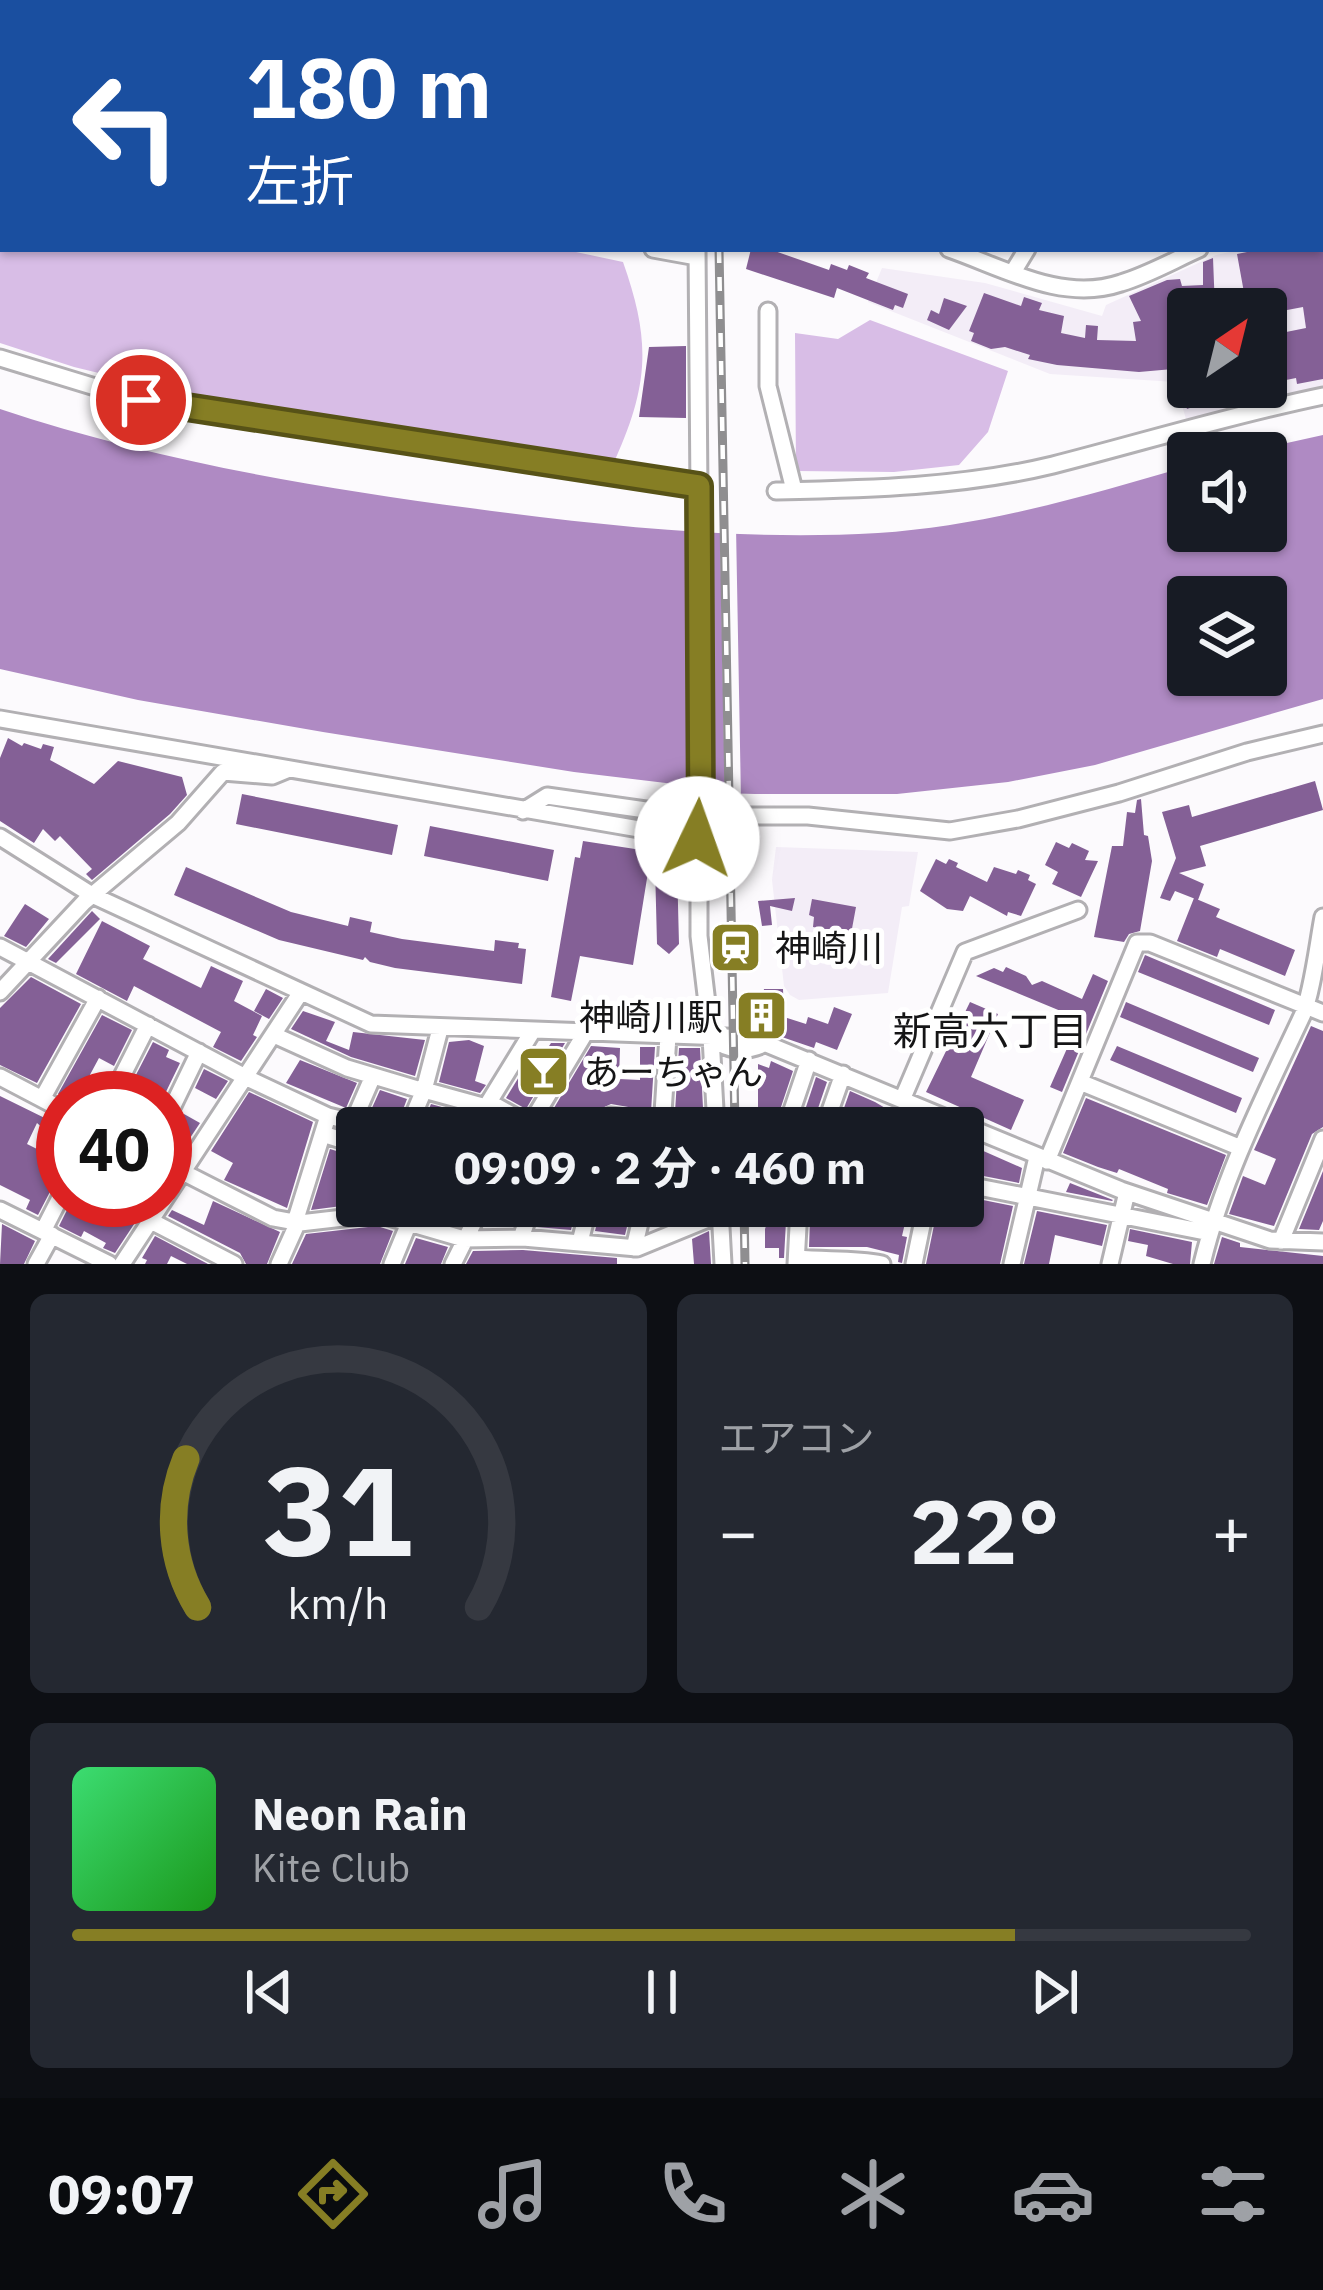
<!DOCTYPE html>
<html lang="ja">
<meta charset="utf-8">
<style>
body{margin:0;font-family:"IBM Plex Sans","Noto Sans JP",sans-serif;background:#242831;color:#f1f3f6;height:100vh;display:flex;flex-direction:column;font-size:45px;white-space:nowrap}
*{box-sizing:border-box;margin:0}
p{font-size:39px;color:#9ea1a6}
.icon{flex:none;width:66px;height:66px;fill:none;stroke:currentColor;stroke-width:2;stroke-linecap:round;stroke-linejoin:round}
.map{position:relative;height:1264px;overflow:hidden}
.side{display:flex;flex-direction:column;gap:30px;padding:30px;background:#0d0f14;flex:1}
.side>*{flex:none}
.guide{position:absolute;left:0px;top:0px;width:1323px;height:252px;box-shadow:0 3px 9px #0004;background:#1a4fa0;color:#fff;overflow:hidden}
.needle{width:78px;rotate:35deg}
.controls{position:absolute;left:1167px;top:288px;display:grid;gap:24px}
.controls a{display:grid;place-items:center;width:120px;height:120px;border-radius:12px;background:#171b24;box-shadow:0 3px 9px #0004;font-size:60px}
.speed{position:absolute;left:36px;top:1071px;display:flex;gap:24px;font-size:60px;font-weight:700;text-align:center}
.speed>*{display:grid;place-content:center;width:156px;height:156px;border-radius:50%;background:#171b24;box-shadow:0 3px 9px #0004;line-height:1}
.speed .limit{border:18px solid #d22;background:#fff;color:#111}
.pin{position:absolute;display:grid;place-items:center;width:102px;height:102px;color:#fff;margin:-51px;border:6px solid #fff;border-radius:50%;box-shadow:0 3px 12px #0007}
.me{position:absolute;width:132px;margin:-66px;rotate:3deg;stroke-linejoin:round;filter:drop-shadow(0 0 9px #0008)}
.turn{display:flex;align-items:center;gap:42px;height:252px;padding:0 48px;font-size:54px}
.turn .icon{width:156px;height:156px;stroke-width:2.5}
.turn b{display:block;font-size:84px;line-height:102px}
.big{font-size:90px;font-weight:700;line-height:1.1}
.side .card{flex:1;display:flex;flex-direction:column;justify-content:center;gap:18px;min-width:0;padding:0 42px;border-radius:18px;background:#242831}
.side .dial{align-items:center;gap:0}
.dial svg{height:312px;overflow:visible;fill:none;stroke:#363941;stroke-width:7;stroke-linecap:round;text-anchor:middle}
.dial text{fill:#f1f3f6;stroke:none}
.song{display:flex;align-items:center;gap:36px}
.cover{width:144px;height:144px;border-radius:18px;background:linear-gradient(135deg,hsl(140 70% 55%),hsl(120 70% 35%))}
.played{height:12px;border-radius:6px;background:linear-gradient(90deg,#867e24 80%,#363941 80%)}
.keys{display:flex;justify-content:space-around;direction:ltr}
.heat{display:flex;justify-content:space-between;align-items:center;font-size:66px;direction:ltr}
.side .tiles{flex:1;display:grid;gap:30px;grid-template-columns:1fr 1fr}
.card:last-child{grid-column:span 2}
.trip{position:absolute;left:336px;top:1107px;width:648px;height:120px;border-radius:12px;background:#171b24;box-shadow:0 3px 9px #0004;font-weight:700;line-height:120px;text-align:center}
.dock{display:flex;height:192px;justify-content:space-around;align-items:center;background:#090b0e;color:#9ea1a6}
.dock .icon{width:84px;height:84px}
.dock .active{color:#867e24}
.dock b{font-size:54px;color:#f1f3f6}
.map>svg:first-child{display:block}
.built{fill:#f3edf7;fill-rule:evenodd}
.green{fill:#d8bde6}
.water{fill:#af8ac3;fill-rule:evenodd}
.pier{fill:#fcfafd}
.building{fill:#846096}
.lines{fill:none;stroke-linecap:round;stroke-linejoin:round}
.minor-tunnel{stroke:#d9d8da;stroke-width:15;stroke-dasharray:15 8;stroke-linecap:butt}
.minor-casing{stroke:#b2b0b3;stroke-width:21}
.minor{stroke:#fff;stroke-width:15}
.rail-casing{stroke:#8f8e90;stroke-width:9}
.rail{stroke:#fff;stroke-width:4.5;stroke-dasharray:14;stroke-linecap:butt}
.minor-bridge-casing{stroke:#b2b0b3;stroke-width:21;stroke-linecap:butt}
.minor-bridge{stroke:#fff;stroke-width:15}
.route-casing{stroke:#575217;stroke-width:30}
.route{stroke:#867e24;stroke-width:21}
.labels{text-anchor:middle;dominant-baseline:central;stroke-width:10;stroke-linejoin:round;paint-order:stroke}
.poi-label{font-size:36px;fill:#151516;stroke:#fff;text-anchor:start}
.neighbourhood-label{font-size:39px;fill:#151516;stroke:#fff}
</style>
<div class="map">
<svg width="1323" height="1264" viewBox="0 0 1323 1264">
<rect width="100%" height="100%" fill="#fcfafd"/>
<!-- built -->
<path class="built" d="M1323 234V390L1186 419 1175 382 1050 374 868 302 882 268 985 283 1102 316 1106 305 1216 255 1244 249H1320ZM1188 309H1266V387H1188Z
M776 847 918 852 909 906 902 907 888 993 799 1000 790 995 784 986 772 880Z"/>
<!-- green -->
<path class="green" d="M0 36 3 249H562L623 262C651 341 649 384 615 460L169 390 74 367 0 343Z
M870 320 1008 371 988 432 959 465 894 472 796 471 795 333 838 339Z"/>
<!-- water -->
<path class="water" d="M0 409C153 460 311 487 470 508 605 526 742 541 878 533 984 526 1087 496 1188 466V531H1266V453H1241L1323 435V699L1095 765 1008 782 897 794H755L721 793 716 789 574 772 323 732 138 700 0 669ZM1188 597H1266V675H1188Z"/>
<!-- pier -->
<path class="pier" d="M686 525 712 526 713 794 687 791Z
M720 526 736 527 741 800 725 799Z"/>
<!-- building -->
<path class="building" d="M751 249H769L829 270 831 264 847 270 849 265 869 273 866 278 908 294 903 308 895 305 893 310 837 288 834 298 746 269Z
M1262 249H1323V379L1297 384 1296 378 1286 380 1280 351 1266 354V336L1306 328 1303 307 1266 314V309H1247L1237 254Z
M1213 258 1215 309H1188V330H1183L1188 387H1211L1216 399 1187 409 1173 369 1139 372 1057 365 1028 359 1030 355 1005 347 991 349 971 341 974 333 969 331 984 293 1021 306 1024 297 1042 303 1039 310 1064 316 1061 333 1085 338 1086 325 1098 326 1097 340 1136 341 1133 322 1141 321 1129 296 1167 280 1180 279 1182 286 1203 285V262Z
M944 298 967 306 949 330 927 320 931 310 939 314Z
M686 346V418L639 417 649 347Z
M8 738 22 746 24 743 41 749 43 744 54 747 50 760 94 784 118 761 182 777 187 795 170 814 92 880 86 874 92 869 60 836 55 841 43 829 34 843 0 821V758Z
M1315 781 1323 810 1200 846 1206 866 1179 873 1204 884 1198 900 1175 891 1170 901 1160 898 1176 858 1162 812 1189 805 1192 817Z
M242 794 398 825 392 855 236 824Z
M1141 799 1144 835 1148 836 1152 861 1140 931 1129 934 1124 942 1094 937 1112 846H1123L1127 812 1135 813 1137 800Z
M430 826 554 850 548 881 424 856Z
M583 841 648 851 649 866 633 965 580 956 571 1001 551 997 575 857 580 858Z
M1056 842 1069 848 1072 843 1089 851 1085 860 1098 861 1081 897 1052 884 1058 872 1045 865Z
M936 859 946 864 949 859 958 863 956 867 987 882 994 867 1016 874 1018 870 1030 875 1028 880 1036 884 1021 916 1008 912 1007 916 970 896 963 911 947 909 920 891Z
M655 866H677L679 944 669 954 657 944Z
M186 867 291 912 348 926 350 917 372 922 370 932 402 939 494 951 495 940 519 943 518 948 526 949 522 984 395 968 370 962 365 957 363 960 279 940 174 895Z
M795 898 792 911 770 906 772 925 762 926 758 901Z
M1194 898 1220 909 1216 917 1295 950 1285 976 1220 949 1217 957 1177 941Z
M812 899 856 907 851 934 813 927 814 917 809 915Z
M25 904 49 919 26 947 4 936Z
M92 911 100 919 56 963 48 959Z
M102 921 150 946 143 959 201 988 211 966 243 981 234 1001 262 1016 253 1035 257 1037 241 1061 213 1047 221 1032 134 986 127 1001 76 974Z
M1145 955 1275 1010 1269 1025 1138 972Z
M1006 967 1026 976 1032 985 1042 981 1082 999 1093 974 1108 981 1062 1092 1050 1087 1080 1019 976 976 994 968 1003 972Z
M31 977 81 1004 37 1083 0 1065V1008Z
M266 989 283 998 269 1019 254 1011Z
M764 989H783L784 1017 806 1024 808 1017 828 1024 834 1007 852 1014 837 1050 816 1042 814 1048 779 1036 780 1029 750 1026 749 994H763Z
M970 1002 998 1014 971 1077 1024 1100 1011 1130 926 1092Z
M1126 1002 1259 1058 1253 1072 1120 1017Z
M303 1011 335 1022 326 1041 349 1050 353 1032 425 1040 415 1076 351 1057 291 1029Z
M102 1015 132 1030 114 1066 99 1058 85 1084 101 1092 99 1098H66L58 1094Z
M1311 1026 1323 1031V1127L1312 1134 1274 1226 1229 1214 1243 1176 1265 1185 1276 1159 1254 1150Z
M469 1040 484 1046 475 1081 486 1085 480 1093 439 1082 449 1042Z
M153 1042 169 1050 166 1057 180 1063 163 1098H124Z
M551 1043H565L526 1109 506 1098 525 1067 532 1072Z
M591 1046 620 1048 619 1079 640 1080V1047H655L650 1128H634L640 1118 634 1108 611 1104 600 1109 595 1128H542Z
M1117 1046 1242 1098 1236 1113 1110 1060Z
M679 1048H700L704 1128H674Z
M300 1060 357 1083 346 1108 286 1083Z
M771 1061 793 1071 774 1128H758V1064L769 1068Z
M204 1069 228 1081 216 1099 195 1088Z
M816 1077 827 1082 813 1123 802 1119Z
M380 1090 407 1099 396 1128H363Z
M850 1091 875 1102 919 1128H837Z
M249 1092 313 1122 287 1208 224 1180 233 1163 211 1151Z
M0 1096 63 1127V1146L37 1123 27 1144 63 1162V1180L53 1186 38 1215 26 1209 30 1200 0 1185Z
M1086 1098 1226 1155 1207 1205 1167 1193 1168 1189 1119 1169 1117 1173 1098 1167 1063 1153Z
M431 1104 467 1114 461 1128H421Z
M184 1114 200 1123 178 1156 171 1153 181 1135 166 1128 176 1125Z
M963 1142 1022 1168 1019 1183 963 1172Z
M330 1149 343 1153 338 1177 345 1184 357 1187V1204L311 1210Z
M1323 1171V1221L1319 1230 1299 1229Z
M1070 1183 1113 1200 1112 1201 1066 1192Z
M963 1196 1013 1206 1000 1264H926L938 1206H963Z
M72 1200H150L115 1253 103 1248 106 1243 84 1231 81 1237 59 1226Z
M213 1201 280 1232 267 1264H246L240 1253 168 1216 172 1210 204 1225Z
M393 1206H462L467 1209 459 1225Z
M494 1206H519L514 1223 504 1213 494 1226 485 1227Z
M601 1206H632L625 1235 595 1231Z
M656 1206H704V1208L652 1223Z
M870 1206H909L902 1236 907 1237 902 1263 898 1262 899 1255 867 1247H809L810 1220 834 1218 842 1213H867Z
M544 1207 575 1213 571 1230 537 1227Z
M1037 1211 1107 1225 1102 1246 1055 1235 1049 1264H1024Z
M786 1221 784 1258H779V1248H765V1229L767 1223Z
M2 1224 35 1241 24 1264H0Z
M377 1226 393 1231 380 1264H292L306 1234Z
M1130 1229 1192 1242 1190 1264H1173L1146 1256 1148 1245 1128 1241Z
M709 1231 711 1264H694L692 1239Z
M155 1236 208 1264H187L171 1256 167 1264H145L147 1260 142 1258Z
M1222 1237 1240 1243V1247L1323 1256V1264H1214Z
M416 1238 448 1247 441 1264H405Z
M523 1250 617 1258V1264H466L473 1251Z"/>
<g class="lines">
<!-- minor-tunnel -->
<path class="minor-tunnel" d="M681 815 747 816"/>
<defs>
<path id="minor" d="M11 0 16 3
M90 0 94 3
M119 0 123 3
M681 0 682 3
M798 0 799 3
M870 0 872 3
M1162 0 1164 3
M1254 0 1258 3
M279 3V0
M389 3V0
M435 3 436 0
M489 3V0
M542 3 543 0
M582 3 583 0
M1198 3 1200 0
M1320 203 1323 206
M653 249 697 257
M697 249 699 492
M949 249C1004 268 1062 303 1121 283 1148 275 1174 260 1199 249
M1013 272 1027 249
M768 311V386L794 490
M0 358 141 401 368 438 699 486
M776 491C868 489 962 487 1053 465 1143 442 1231 415 1323 396
M0 719 697 839
M523 811 547 796 681 815
M747 816H808L950 831 1018 819 1119 793 1247 752 1323 734
M699 833V936L711 1037 716 1128
M0 837 92 895 371 1024 752 1038 1121 1190 1270 1240 1323 1242
M0 947 247 1078 328 1116 295 1222
M0 992 84 902 178 823 223 772 272 776 289 769
M274 1035 347 1068 424 1091
M711 1037C727 1051 744 1053 764 1044
M0 1077 63 1110
M1080 1082 1241 1148
M424 1090 486 1107
M111 1098 148 1025
M42 1099 98 998
M902 1100 965 952 1078 910
M489 1102 530 1125
M168 1116 199 1052
M328 1116 353 1122 373 1076
M408 1128 424 1090 440 1029
M473 1128 532 1032
M528 1128 584 1035
M607 1128 610 1116 628 1118
M662 1128 668 1036
M786 1128 809 1060
M824 1128 843 1074
M323 1134 357 1145
M357 1147 349 1173 357 1175
M1047 1161 1137 943H1150L1323 1013
M165 1163 273 1218 300 1223 378 1214 464 1239 523 1238 637 1248 720 1214 832 1206
M963 1184 1210 1233
M720 1209 723 1264
M0 1210 109 1264
M151 1221 234 1264
M43 1231 63 1192
M521 1238 532 1206
M1281 1241 1323 1139
M580 1242 589 1206
M634 1248 644 1206
M797 1258C827 1261 852 1258 882 1264
M36 1264 52 1235
M122 1264 301 992
M279 1264 298 1222
M392 1264 409 1223
M453 1264 482 1206
M796 1264 799 1208
M914 1264 926 1206
M1012 1264 1037 1157
M1110 1264 1127 1192
M1202 1264C1223 1177 1264 1097 1302 1016 1312 995 1318 943 1323 917"/>
</defs>
<!-- minor casing -->
<use href="#minor" class="minor-casing"/>
<!-- minor -->
<use href="#minor" class="minor"/>
<defs>
<path id="rail" d="M708 0V3
M719 249 735 1128
M744 1206 745 1264"/>
</defs>
<!-- rail casing -->
<use href="#rail" class="rail-casing"/>
<!-- rail -->
<use href="#rail" class="rail"/>
<defs>
<path id="minor-bridge" d="M699 492 701 824"/>
</defs>
<!-- minor-bridge casing -->
<use href="#minor-bridge" class="minor-bridge-casing"/>
<!-- minor-bridge -->
<use href="#minor-bridge" class="minor-bridge"/>
</g>
<g class="lines">
<defs>
<path id="route" d="M141 400 699 486 701 824 697 839"/>
</defs>
<!-- route casing -->
<use href="#route" class="route-casing"/>
<!-- route -->
<use href="#route" class="route"/>
</g>
<!-- icons -->
<defs>
<symbol id="station-square" viewBox="-11 -11 22 22"><rect x="-9" y="-9" width="18" height="18" rx="4" fill="#867e24" stroke="#fff"/><path d="M-3-6H3Q5-6 5-4V2Q5 4 3 4L4.5 6H3L1.5 4h-3L-3 6H-4.5L-3 4Q-5 4-5 2V-4Q-5-6-3-6ZM-3.5-4v3h7v-3ZM-3.5 1v1.5H-2V1ZM2 1v1.5H3.5V1Z" fill="#fff"/></symbol>
<symbol id="building-square" viewBox="-11 -11 22 22"><rect x="-9" y="-9" width="18" height="18" rx="4" fill="#867e24" stroke="#fff"/><path d="M-4-6H4V6H1V3H-1V6H-4ZM-2.5-4.3h1.7v1.8h-1.7ZM.8-4.3h1.7v1.8H.8ZM-2.5-1h1.7V.8h-1.7ZM.8-1h1.7V.8H.8Z" fill="#fff"/></symbol>
<symbol id="bar-square" viewBox="-11 -11 22 22"><rect x="-9" y="-9" width="18" height="18" rx="4" fill="#867e24" stroke="#fff"/><path d="M-6-5H6L.8 .8V4.5H3.5V6h-7V4.5H-.8V.8Z" fill="#fff"/></symbol>
</defs>
<g fill-rule="evenodd">
<use href="#station-square" x="706" y="918" width="59" height="59"/>
<use href="#building-square" x="732" y="986" width="59" height="59"/>
<use href="#bar-square" x="514" y="1042" width="59" height="59"/>
</g>
<g class="labels">
<!-- poi labels -->
<g class="poi-label">
<text x="775" y="947">神崎川</text>
<text x="723" y="1016" text-anchor="end">神崎川駅</text>
<text x="583" y="1071">あーちゃん</text>
</g>
<!-- neighbourhood labels -->
<g class="neighbourhood-label">
<text x="990" y="1030">新高六丁目</text>
</g>
</g>
</svg>
<div class="controls">
<a><svg class="needle" viewBox="-14 -14 28 28"><path d="M0-13l5 13h-10z" fill="#e53935"/><path d="M0 13l5-13h-10z" fill="#9ea1a6"/></svg></a>
<a><svg class="icon" aria-label="sound" viewBox="0 0 24 24"><path d="M4 9h4l5-4v14l-5-4H4zM17 9q2 3 0 6"/></svg></a>
<a><svg class="icon" aria-label="layers" viewBox="0 0 24 24"><path d="M12 4l9 5-9 5-9-5zM3 14l9 5 9-5"/></svg></a>
</div>
<div class="speed"><div class="limit">40</div></div>
<div class="pin" style="left:141px;top:400px;background:#d93025"><svg class="icon" aria-label="arrive" viewBox="0 0 24 24"><path d="M6 21V4h12l-3 4 3 4H6"/></svg></div>
<svg class="me" style="left:697px;top:839px" viewBox="-20 -20 40 40"><circle r="19" fill="#fff"/><path d="M0-13L10 11 0 6-10 11z" fill="#867e24"/></svg>
<div class="trip">09:09 · 2 分 · 460 m</div>
<div class="guide">
<div class="turn"><svg class="icon" aria-label="left" viewBox="0 0 24 24"><path d="M17 20v-9H6M10 6l-5 5 5 5"/></svg><div><b>180 m</b>左折</div></div>
</div>
</div>
<section class="side">
<div class="tiles">
<div class="card dial"><svg viewBox="0 0 100 80">
<path d="M14 69A42 42 0 1 1 86 69"/>
<path d="M14 69A42 42 0 0 1 11 31" stroke="#867e24"/>
<text x="50" y="56" font-size="32" font-weight="700">31</text>
<text x="50" y="72" font-size="11">km/h</text>
</svg></div>
<div class="card"><p>エアコン</p>
<div class="heat"><a>−</a><b class="big">22°</b><a>+</a></div>
</div>
<div class="card">
<div class="song"><i class="cover"></i><div><b>Neon Rain</b><p>Kite Club</p></div></div>
<div class="played"></div>
<div class="keys"><svg class="icon" aria-label="previous" viewBox="0 0 24 24"><path d="M18 5L8 12l10 7zM5 5v14"/></svg><svg class="icon" aria-label="pause" viewBox="0 0 24 24"><path d="M8 5v14M16 5v14"/></svg><svg class="icon" aria-label="next" viewBox="0 0 24 24"><path d="M6 5l10 7-10 7zM19 5v14"/></svg></div>
</div>
</div>
</section>
<nav class="dock">
<b>09:07</b>
<svg class="icon active" aria-label="directions" viewBox="0 0 24 24"><path d="M12 3l9 9-9 9-9-9zM9 14v-3h6M13 9l2 2-2 2"/></svg>
<svg class="icon" aria-label="music" viewBox="0 0 24 24"><path d="M9 18V5l10-2v13"/><circle cx="6" cy="18" r="3"/><circle cx="16" cy="16" r="3"/></svg>
<svg class="icon" aria-label="phone" viewBox="0 0 24 24"><path d="M5 4h4l2 5-3 2q2 4 5 5l2-3 5 2v4C11 20 4 13 5 4z"/></svg>
<svg class="icon" aria-label="climate" viewBox="0 0 24 24"><path d="M12 3v18M4 7l16 10M4 17L20 7"/></svg>
<svg class="icon" aria-label="car" viewBox="0 0 24 24"><path d="M5 17H2v-5l4-1 3-4h7l3 4 3 1v5h-3M9 17h6M6 11h13"/><circle cx="7" cy="17" r="2"/><circle cx="17" cy="17" r="2"/></svg>
<svg class="icon" aria-label="filters" viewBox="0 0 24 24"><path d="M4 7h16M4 17h16"/><circle cx="9" cy="7" r="2"/><circle cx="15" cy="17" r="2"/></svg>
</nav>
